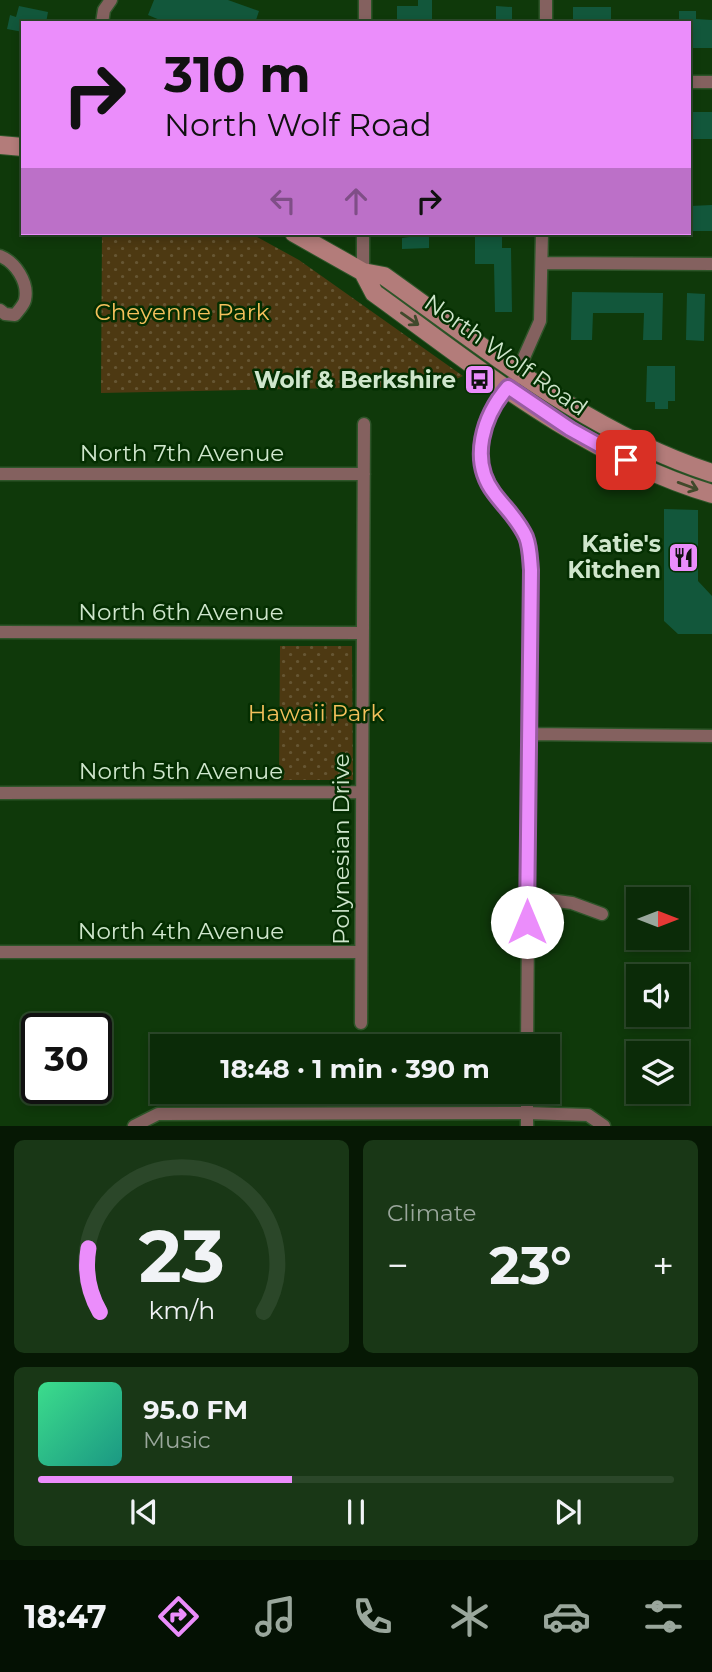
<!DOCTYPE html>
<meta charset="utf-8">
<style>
body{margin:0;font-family:Montserrat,sans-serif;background:#193716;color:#f1f3f6;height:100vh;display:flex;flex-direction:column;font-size:26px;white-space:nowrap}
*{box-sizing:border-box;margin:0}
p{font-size:23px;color:#9aa79c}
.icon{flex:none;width:38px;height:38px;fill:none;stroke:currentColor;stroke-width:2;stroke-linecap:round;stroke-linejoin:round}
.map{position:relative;height:1126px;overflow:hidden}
.sheet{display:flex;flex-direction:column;gap:14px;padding:14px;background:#061804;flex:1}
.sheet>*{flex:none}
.top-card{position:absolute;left:21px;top:21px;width:670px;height:214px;border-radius:0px;box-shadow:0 4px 10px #0003,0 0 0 2px #2b4729;background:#eb8dfb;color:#111;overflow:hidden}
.needle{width:46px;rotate:90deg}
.tools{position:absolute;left:626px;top:887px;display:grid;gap:14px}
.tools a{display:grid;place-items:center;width:63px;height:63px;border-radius:0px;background:#0b2b08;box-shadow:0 4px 10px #0003,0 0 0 2px #2b4729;font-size:35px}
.speed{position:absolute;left:21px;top:1013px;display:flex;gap:14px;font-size:35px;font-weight:700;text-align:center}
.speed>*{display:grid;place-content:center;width:91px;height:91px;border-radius:50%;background:#0b2b08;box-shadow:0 4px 10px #0003,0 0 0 2px #2b4729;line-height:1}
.speed .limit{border:4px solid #111;border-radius:10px;background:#fff;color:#111}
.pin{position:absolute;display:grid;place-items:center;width:60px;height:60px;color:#fff;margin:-30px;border-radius:14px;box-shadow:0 4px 10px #0006}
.me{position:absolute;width:77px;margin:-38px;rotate:0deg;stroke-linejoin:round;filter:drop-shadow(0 0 5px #0008)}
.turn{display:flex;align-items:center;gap:24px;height:147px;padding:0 28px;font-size:32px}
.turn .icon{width:91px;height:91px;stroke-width:2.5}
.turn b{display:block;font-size:49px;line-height:60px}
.lanes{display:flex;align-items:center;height:66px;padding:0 28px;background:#0003;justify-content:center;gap:35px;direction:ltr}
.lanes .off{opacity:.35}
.big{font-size:52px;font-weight:700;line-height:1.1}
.sheet .widget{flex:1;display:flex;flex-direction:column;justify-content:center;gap:10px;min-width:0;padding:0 24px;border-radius:10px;background:#193716}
.sheet .dial{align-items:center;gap:0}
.dial svg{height:182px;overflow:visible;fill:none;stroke:#2b4729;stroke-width:7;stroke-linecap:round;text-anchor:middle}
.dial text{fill:#f1f3f6;stroke:none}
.song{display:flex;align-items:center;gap:21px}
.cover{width:84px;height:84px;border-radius:10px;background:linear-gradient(135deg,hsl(150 70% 55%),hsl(170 70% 35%))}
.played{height:7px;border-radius:4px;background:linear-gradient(90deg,#eb8dfb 40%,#2b4729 40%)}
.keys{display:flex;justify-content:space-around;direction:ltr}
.heat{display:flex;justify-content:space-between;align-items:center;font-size:38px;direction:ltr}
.sheet .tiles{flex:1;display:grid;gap:14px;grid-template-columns:1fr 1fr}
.widget:last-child{grid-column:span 2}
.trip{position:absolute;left:150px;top:1034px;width:410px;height:70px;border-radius:0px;background:#0b2b08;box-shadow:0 4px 10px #0003,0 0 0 2px #2b4729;font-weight:700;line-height:70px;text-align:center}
.tabs{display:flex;height:112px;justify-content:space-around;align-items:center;background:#041103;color:#9aa79c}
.tabs .icon{width:49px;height:49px}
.tabs .selected{color:#eb8dfb}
.tabs b{font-size:32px;color:#f1f3f6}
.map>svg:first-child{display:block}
.park{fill:url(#park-dots)}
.building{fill:#12573b}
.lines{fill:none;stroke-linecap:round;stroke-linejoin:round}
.street-casing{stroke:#2e5529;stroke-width:15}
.secondary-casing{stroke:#2e5529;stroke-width:20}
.street{stroke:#84615f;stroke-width:12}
.secondary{stroke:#b37c7a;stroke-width:18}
.oneway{stroke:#41492b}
.route-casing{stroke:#995ca3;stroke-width:18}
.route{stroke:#eb8dfb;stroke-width:12}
.labels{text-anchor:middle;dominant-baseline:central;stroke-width:5;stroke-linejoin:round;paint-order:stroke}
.park-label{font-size:23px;fill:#f4c05c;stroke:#042e01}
.street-label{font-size:23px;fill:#cfe6cc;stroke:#042e01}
.poi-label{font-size:23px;font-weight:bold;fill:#cfe6cc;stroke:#042e01;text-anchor:end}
</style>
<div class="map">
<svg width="712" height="1126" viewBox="0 0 712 1126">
<defs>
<pattern id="park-dots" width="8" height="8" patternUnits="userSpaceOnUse" patternTransform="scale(1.75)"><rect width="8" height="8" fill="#4d3912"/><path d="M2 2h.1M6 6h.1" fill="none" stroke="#665633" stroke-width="1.8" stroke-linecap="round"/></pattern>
</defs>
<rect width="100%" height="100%" fill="#0f390a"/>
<!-- park -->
<path class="park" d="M102 233H250L299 260 463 376 441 386 101 393Z
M280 646H352L353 780H279Z"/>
<!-- building -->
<path class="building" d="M154 0H228L259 11 255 23H167L148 15Z
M418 0H432V21L397 20V6H418Z
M19 6 48 12 46 23 31 20V23H23V32L7 29 10 15 16 17Z
M496 6 512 7V23H496Z
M573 7H611V23H573Z
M679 11H696V19L712 20V48H690V23H679Z
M690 112H712V139H692Z
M712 205V231H690V206Z
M409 233H429V248L402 249V238L409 237Z
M475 236H502V248H511L512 312H495L494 264H475Z
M572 292 663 293 662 340H643L644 313H593L592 340H571Z
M687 293 705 294 704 341 686 340Z
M647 366H675V401H668V409H655V402H646Z
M664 509 698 510V581L712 596V634H678L664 621Z"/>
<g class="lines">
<defs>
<path id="street" d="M365 0V23
M102 23 104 10 111 0
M546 23V0
M690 82H712
M0 256C15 262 29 282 25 300 24 305 18 311 15 315L5 314 0 310
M542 263 712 264
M363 272V233
M0 474H364
M0 632 363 633
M529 734 712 736
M0 793 362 792
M527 897 572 903 602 914
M0 952H361
M361 1023 364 424
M527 1046 531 570 527 540 516 518 492 490 482 466 481 444 485 423 495 402 514 380 540 321 542 233
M134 1126 158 1114 527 1113 588 1115 604 1126
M527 1126V1092"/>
<path id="secondary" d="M0 145 23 147
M294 233 363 272 384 276C488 350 589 433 712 473
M363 272 374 293C479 369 585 456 712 494"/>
</defs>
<!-- street casing -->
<use href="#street" class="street-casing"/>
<!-- secondary casing -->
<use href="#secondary" class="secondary-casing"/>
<!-- street -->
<use href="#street" class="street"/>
<!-- secondary -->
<use href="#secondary" class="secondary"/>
</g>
<!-- one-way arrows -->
<defs><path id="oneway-shaft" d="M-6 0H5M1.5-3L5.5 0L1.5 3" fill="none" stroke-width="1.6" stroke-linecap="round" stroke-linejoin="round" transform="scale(1.75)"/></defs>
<g class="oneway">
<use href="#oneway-shaft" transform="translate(410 319) rotate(35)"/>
<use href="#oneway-shaft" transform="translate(688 486) rotate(20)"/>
</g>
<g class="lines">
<defs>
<path id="route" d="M527 922 531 570C530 559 530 547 526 537 518 519 505 508 494 493 469 460 483 416 508 387L570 429 626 460"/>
</defs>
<!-- route casing -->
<use href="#route" class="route-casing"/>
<!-- route -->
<use href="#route" class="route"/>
</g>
<!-- icons -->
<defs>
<symbol id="bus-square" viewBox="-11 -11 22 22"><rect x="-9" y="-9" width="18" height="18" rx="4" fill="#eb8dfb" stroke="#042e01"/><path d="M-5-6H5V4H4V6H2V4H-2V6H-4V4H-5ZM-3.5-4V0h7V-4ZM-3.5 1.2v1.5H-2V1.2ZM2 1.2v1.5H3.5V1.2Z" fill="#111"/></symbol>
<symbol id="restaurant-square" viewBox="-11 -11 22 22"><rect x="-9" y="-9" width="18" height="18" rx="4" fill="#eb8dfb" stroke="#042e01"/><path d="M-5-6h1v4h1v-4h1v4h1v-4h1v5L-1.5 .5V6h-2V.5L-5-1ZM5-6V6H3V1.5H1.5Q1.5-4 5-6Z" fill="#111"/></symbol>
</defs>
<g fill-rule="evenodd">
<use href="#bus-square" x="462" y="362" width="35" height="35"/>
<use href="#restaurant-square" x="666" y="540" width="35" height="35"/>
</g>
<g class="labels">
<!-- park labels -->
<g class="park-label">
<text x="182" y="312">Cheyenne Park</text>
<text x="316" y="713">Hawaii Park</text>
</g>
<!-- street labels -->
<g class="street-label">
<text transform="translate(506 355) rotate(35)">North Wolf Road</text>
<text x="182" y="453">North 7th Avenue</text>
<text x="181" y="612">North 6th Avenue</text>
<text x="181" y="771">North 5th Avenue</text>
<text transform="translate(341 849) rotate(-90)">Polynesian Drive</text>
<text x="181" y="931">North 4th Avenue</text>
</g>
<!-- poi labels -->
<g class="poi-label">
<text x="456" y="380">Wolf &amp; Berkshire</text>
<text x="661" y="544">Katie's<tspan x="661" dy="26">Kitchen</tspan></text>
</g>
</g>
</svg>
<div class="tools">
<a><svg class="needle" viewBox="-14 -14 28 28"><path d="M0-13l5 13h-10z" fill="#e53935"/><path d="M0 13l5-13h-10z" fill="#9aa79c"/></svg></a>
<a><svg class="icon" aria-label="sound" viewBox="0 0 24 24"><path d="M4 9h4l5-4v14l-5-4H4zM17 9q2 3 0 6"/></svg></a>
<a><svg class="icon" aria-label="layers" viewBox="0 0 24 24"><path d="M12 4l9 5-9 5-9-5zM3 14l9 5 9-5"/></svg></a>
</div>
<div class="speed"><div class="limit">30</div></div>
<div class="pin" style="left:626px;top:460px;background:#d93025"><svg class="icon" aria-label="arrive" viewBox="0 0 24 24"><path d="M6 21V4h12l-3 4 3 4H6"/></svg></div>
<svg class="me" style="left:527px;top:922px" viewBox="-20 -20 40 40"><circle r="19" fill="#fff"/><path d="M0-13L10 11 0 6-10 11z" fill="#eb8dfb"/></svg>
<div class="trip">18:48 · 1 min · 390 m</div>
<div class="top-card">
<div class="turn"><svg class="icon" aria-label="right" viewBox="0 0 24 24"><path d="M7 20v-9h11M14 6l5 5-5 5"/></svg><div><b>310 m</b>North Wolf Road</div></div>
<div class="lanes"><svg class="icon off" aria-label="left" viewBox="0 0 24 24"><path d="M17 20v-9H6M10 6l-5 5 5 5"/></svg><svg class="icon off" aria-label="ahead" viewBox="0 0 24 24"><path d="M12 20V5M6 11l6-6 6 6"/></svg><svg class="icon" aria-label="right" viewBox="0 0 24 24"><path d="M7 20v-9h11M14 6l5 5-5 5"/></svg></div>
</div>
</div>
<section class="sheet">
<div class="tiles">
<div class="widget dial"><svg viewBox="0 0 100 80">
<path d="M14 69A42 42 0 1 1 86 69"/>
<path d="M14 69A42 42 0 0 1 9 41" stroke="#eb8dfb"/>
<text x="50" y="56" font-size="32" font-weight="700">23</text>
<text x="50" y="72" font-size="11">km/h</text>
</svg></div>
<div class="widget"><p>Climate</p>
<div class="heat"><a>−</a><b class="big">23°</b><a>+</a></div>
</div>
<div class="widget">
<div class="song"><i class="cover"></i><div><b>95.0 FM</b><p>Music</p></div></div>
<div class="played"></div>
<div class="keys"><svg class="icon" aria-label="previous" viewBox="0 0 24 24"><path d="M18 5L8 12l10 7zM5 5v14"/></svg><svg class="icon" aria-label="pause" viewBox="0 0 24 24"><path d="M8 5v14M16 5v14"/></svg><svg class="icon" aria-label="next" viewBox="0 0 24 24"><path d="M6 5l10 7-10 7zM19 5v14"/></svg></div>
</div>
</div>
</section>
<nav class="tabs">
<b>18:47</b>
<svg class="icon selected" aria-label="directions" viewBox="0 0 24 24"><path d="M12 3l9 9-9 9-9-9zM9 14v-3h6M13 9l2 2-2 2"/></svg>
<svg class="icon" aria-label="music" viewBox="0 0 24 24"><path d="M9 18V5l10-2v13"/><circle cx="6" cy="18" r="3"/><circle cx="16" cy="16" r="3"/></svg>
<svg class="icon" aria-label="phone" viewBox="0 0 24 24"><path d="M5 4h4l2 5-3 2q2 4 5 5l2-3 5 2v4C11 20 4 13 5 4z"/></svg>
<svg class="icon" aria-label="climate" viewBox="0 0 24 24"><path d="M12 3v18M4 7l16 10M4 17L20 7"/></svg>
<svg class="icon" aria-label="car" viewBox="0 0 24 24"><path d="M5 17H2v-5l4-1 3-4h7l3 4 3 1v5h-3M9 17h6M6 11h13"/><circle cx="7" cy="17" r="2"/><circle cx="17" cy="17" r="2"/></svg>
<svg class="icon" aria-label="filters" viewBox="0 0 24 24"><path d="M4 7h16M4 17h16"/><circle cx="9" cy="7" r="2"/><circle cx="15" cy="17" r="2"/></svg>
</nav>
